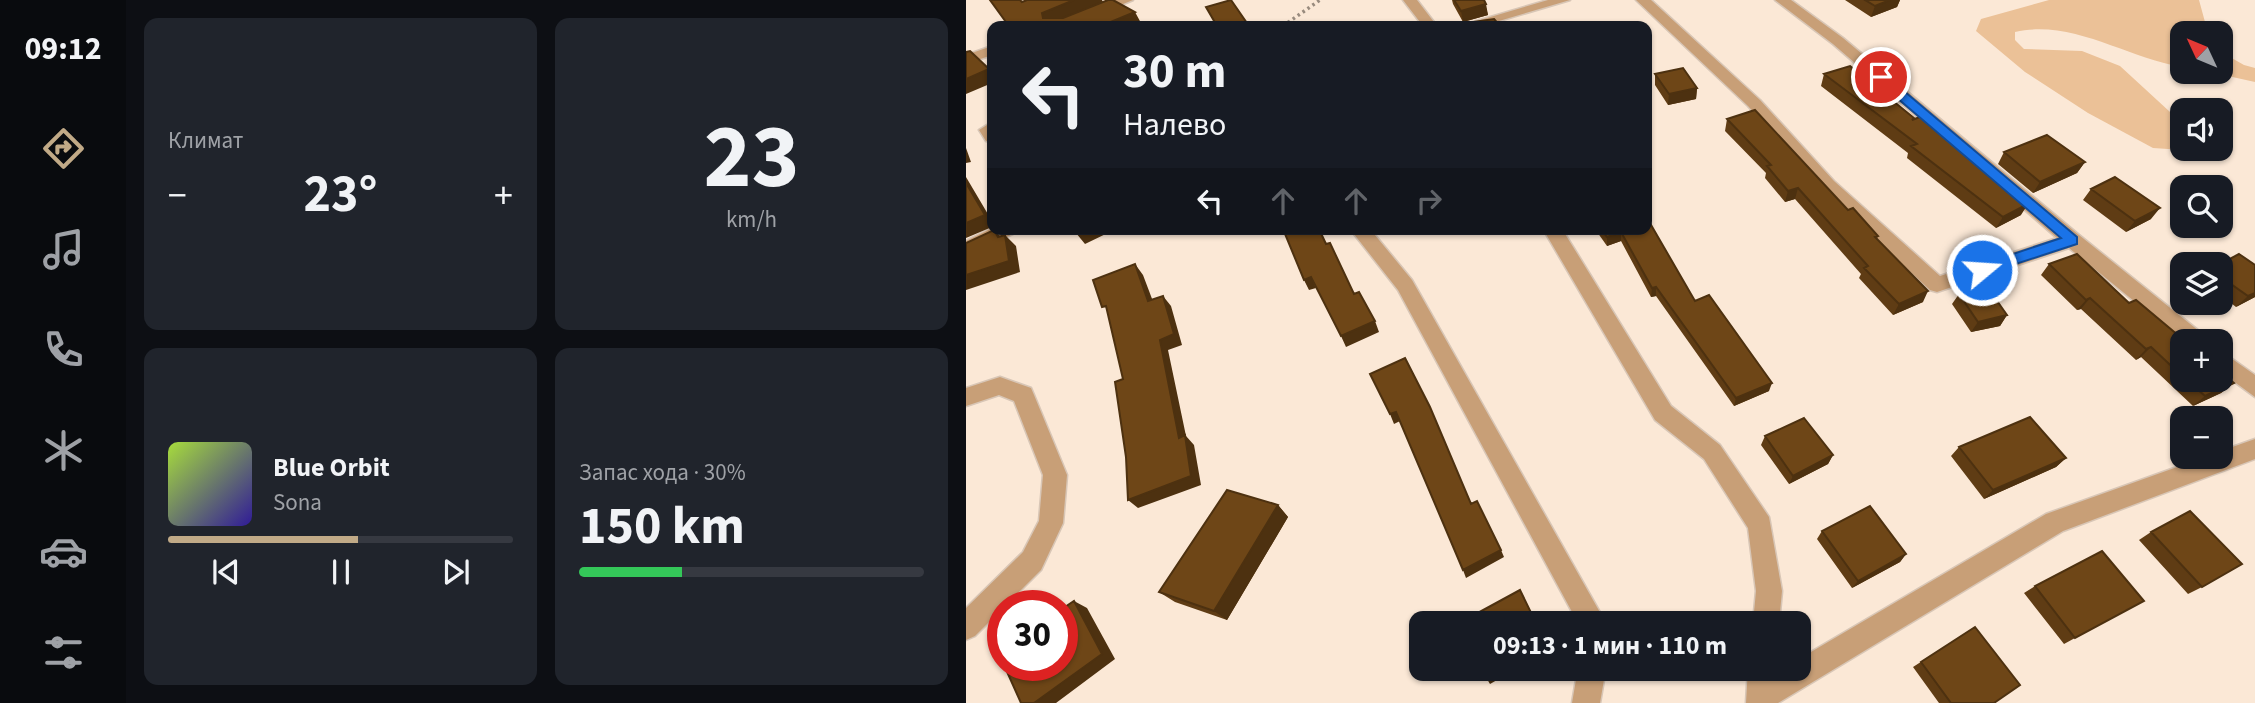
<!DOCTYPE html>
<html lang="ru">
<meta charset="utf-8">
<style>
body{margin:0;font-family:"Source Sans 3",sans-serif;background:#20242c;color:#f1f3f6;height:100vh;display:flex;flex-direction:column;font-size:26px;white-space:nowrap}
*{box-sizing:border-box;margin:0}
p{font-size:23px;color:#9ea1a6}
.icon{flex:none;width:38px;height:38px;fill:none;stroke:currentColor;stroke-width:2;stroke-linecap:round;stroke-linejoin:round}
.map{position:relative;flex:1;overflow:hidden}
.panel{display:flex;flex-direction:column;gap:18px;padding:18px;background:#0d0f14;width:840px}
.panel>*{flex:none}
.guide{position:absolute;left:21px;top:21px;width:665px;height:214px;border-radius:14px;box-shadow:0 2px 5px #0004;background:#171b24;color:#f1f3f6;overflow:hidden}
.needle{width:46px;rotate:314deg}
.tools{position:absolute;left:1204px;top:21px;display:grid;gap:14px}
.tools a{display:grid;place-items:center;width:63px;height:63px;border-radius:14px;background:#171b24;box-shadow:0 2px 5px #0004;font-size:35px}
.speed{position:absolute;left:21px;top:590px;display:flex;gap:14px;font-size:35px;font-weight:700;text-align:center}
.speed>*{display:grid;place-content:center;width:91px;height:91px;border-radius:50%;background:#171b24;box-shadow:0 2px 5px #0004;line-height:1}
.speed .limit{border:10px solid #d22;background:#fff;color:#111}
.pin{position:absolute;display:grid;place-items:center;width:60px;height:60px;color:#fff;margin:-30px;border:4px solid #fff;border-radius:50%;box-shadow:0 2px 7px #0007}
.me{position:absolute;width:77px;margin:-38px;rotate:72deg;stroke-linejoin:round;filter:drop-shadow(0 0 5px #0008)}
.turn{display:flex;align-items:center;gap:24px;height:147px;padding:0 21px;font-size:32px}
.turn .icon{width:91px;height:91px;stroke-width:2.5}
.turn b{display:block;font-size:49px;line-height:60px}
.lanes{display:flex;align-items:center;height:66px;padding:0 21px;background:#0003;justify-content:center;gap:35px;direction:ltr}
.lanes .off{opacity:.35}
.big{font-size:52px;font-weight:700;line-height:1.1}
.panel .tile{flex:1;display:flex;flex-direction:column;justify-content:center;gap:10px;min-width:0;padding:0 24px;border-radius:14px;background:#20242c}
.panel .dial{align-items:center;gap:0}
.dial b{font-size:91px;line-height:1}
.song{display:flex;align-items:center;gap:21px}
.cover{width:84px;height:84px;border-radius:10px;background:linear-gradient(135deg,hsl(80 70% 55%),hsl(250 70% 35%))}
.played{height:7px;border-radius:4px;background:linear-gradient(90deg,#c1aa87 55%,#363941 55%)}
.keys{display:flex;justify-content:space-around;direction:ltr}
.heat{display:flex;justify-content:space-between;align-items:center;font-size:38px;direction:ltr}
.charge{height:10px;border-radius:5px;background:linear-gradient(90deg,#34c759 30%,#363941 0)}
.panel .tiles{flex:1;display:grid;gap:18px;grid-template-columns:repeat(2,1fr)}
.trip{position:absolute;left:443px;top:611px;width:402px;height:70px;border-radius:14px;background:#171b24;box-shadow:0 2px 5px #0004;font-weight:700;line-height:70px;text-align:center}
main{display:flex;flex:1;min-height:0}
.tabs{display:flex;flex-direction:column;width:126px;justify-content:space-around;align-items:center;background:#090b0e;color:#9ea1a6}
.tabs .icon{width:49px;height:49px}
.tabs .current{color:#c1aa87}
.tabs b{font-size:32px;color:#f1f3f6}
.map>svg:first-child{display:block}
.green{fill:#ebc197}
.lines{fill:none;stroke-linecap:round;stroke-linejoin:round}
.minor-casing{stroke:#d8c6b6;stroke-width:3}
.path{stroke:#998b7e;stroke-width:3.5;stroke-dasharray:2.5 3.5;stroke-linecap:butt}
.minor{fill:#c89f77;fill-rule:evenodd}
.wall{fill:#5f3c14}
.shaded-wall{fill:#4d3110}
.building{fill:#6e4617;stroke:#4d3110;stroke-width:2}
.route{fill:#1a73e8;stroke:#114b97;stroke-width:2}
</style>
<main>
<nav class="tabs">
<b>09:12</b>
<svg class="icon current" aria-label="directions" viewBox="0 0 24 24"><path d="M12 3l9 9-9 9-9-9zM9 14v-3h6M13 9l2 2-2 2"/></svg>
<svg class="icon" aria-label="music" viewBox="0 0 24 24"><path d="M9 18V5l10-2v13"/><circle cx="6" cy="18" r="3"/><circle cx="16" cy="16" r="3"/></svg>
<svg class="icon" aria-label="phone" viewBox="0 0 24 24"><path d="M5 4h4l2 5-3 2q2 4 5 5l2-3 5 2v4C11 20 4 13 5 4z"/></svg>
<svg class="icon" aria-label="climate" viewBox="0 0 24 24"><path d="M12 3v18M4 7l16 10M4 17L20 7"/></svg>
<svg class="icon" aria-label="car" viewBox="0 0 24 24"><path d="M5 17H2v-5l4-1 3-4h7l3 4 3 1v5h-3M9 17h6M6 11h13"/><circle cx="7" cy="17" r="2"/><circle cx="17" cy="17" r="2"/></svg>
<svg class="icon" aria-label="filters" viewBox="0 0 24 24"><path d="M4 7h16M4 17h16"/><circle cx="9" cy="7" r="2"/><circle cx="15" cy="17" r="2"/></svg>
</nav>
<section class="panel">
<div class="tiles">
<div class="tile"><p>Климат</p>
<div class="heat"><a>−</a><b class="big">23°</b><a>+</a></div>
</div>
<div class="tile dial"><b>23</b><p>km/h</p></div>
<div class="tile">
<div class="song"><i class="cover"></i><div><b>Blue Orbit</b><p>Sona</p></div></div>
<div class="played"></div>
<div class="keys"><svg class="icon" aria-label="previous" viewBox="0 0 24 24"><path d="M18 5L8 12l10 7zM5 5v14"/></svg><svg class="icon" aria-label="pause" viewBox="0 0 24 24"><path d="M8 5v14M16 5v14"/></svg><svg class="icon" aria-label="next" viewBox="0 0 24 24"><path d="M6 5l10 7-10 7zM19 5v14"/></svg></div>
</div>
<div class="tile"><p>Запас хода · 30%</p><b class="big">150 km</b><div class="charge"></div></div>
</div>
</section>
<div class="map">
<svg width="1289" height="703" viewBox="0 0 1289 703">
<rect width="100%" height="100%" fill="#fbe8d6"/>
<!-- green -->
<path class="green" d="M1083 0H1233L1242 33H1216V67C1160 58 1107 19 1049 32V40L1058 49 1116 51 1154 66 1216 123 1217 150 1187 148 1122 113 1059 72 1010 31 1015 19Z
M1255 52 1278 65 1289 68V82L1244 72H1255Z"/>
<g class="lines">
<defs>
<path id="minor" d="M148 0H167L103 26H84Z
M437 0H451L471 26H457Z
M582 0H604L516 26H494Z
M670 0H685L794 100 868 181 974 276 1091 238 867 44 809 0H825L877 38 1113 235 1238 335 1241 341H1217L1103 248 971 292 964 290 856 189 782 106Z
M26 46V55L0 64V55Z
M21 125 26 126V142L20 141 13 130Z
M26 228 49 229 47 234 0 256V241Z
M384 229H404L446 280 640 623H612L432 290Z
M577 229H596L705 406 754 445 803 517 816 591 813 623H787L790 591 782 528 738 459 689 420Z
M1255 351 1289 375V397L1255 372Z
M34 377 65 388 68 395 101 475 97 523 75 570 9 636 0 640V608L57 552 73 521 77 475 48 401 33 395 0 406V388Z
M1289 439V459L1097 531 812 703H780L782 668H810V673L817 668H833V659L1080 514 1239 457H1255V451Z
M612 668H640L634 703H606Z"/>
</defs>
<!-- minor casing -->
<use href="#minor" class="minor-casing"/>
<!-- path -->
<path class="path" d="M317 26 354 0"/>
<!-- minor -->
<use href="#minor" class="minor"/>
</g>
<!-- wall -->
<path class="wall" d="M486 0H518L522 15 497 22 487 4Z
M879 0H934L931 7 905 17Z
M689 74 731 88 730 99 702 105 689 85Z
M858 74 948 120 1052 191 1050 195 1055 215 1030 228 941 158 942 153 855 86Z
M761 119 882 210 912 236 911 239 957 302 927 315 893 278 895 274 829 199 819 202 799 178 800 173 759 131Z
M1038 152 1119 162 1111 173 1067 193 1032 164Z
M1125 189 1185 219 1160 232 1117 200Z
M629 229H681L729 301 803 391 768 406 690 296 685 297 655 241 641 246Z
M1083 264 1163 303 1216 341V380H1255L1268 383 1255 393 1227 406 1175 357 1170 360 1115 309 1111 310 1075 275Z
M1254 264 1289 265V297L1270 307 1255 295Z
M993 294 1041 315 1034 326 1005 332 986 304Z
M799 436 867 455 862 464 823 484 795 445Z
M993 447 1100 458 1090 467 1018 499 985 456Z
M312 505 322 517 261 620 209 602 193 592Z
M856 531 940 554 934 562 886 588 851 539Z
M1185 532 1236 587 1222 594 1173 540Z
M1069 586 1109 638 1098 644 1058 593Z
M1009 627 1028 703H973L947 667Z"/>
<!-- shaded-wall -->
<path class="shaded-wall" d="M108 0H136L137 2 84 26 77 18 76 13Z
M924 0H934L931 7 905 17 909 6Z
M520 4 522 15 497 22 495 11Z
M169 12 175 23 167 26H135Z
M23 69 26 73V83L0 94V79Z
M731 88 730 99 702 105 703 94Z
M0 148 5 162 0 163Z
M1119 162 1111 173 1067 193 1074 182Z
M0 177 26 221V227L0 238Z
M832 188 829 199 819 202 822 191Z
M1062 204 1055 215 1030 228 1037 217Z
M1194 208 1185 219 1160 232 1169 221Z
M118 229H150L119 244 110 233Z
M28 230 39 241V235L50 246 54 272 0 290V275L32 237Z
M655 232V241L641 246V237Z
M169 264 177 275 191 312 182 301Z
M345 277 350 288 343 290 338 280Z
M690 287V296L685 297 686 288Z
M962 291 957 302 927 315 933 304Z
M1289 293V297L1270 307 1282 296Z
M197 296 205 306 216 345 202 350 220 436 228 445 235 485 172 508 162 500 194 340Z
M1124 298 1115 309 1111 310 1120 300Z
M1041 315 1034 326 1005 332 1012 322Z
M409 321 413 332 380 347 375 336Z
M1185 347 1175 357 1170 360 1180 349Z
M806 383 803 391 768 406 770 398Z
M1268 383 1255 393 1227 406 1239 396Z
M430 412 434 421 428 424 424 414Z
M867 455 862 464 823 484 827 476Z
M1100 458 1090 467 1018 499 1027 490Z
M312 505 322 517 261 620 248 611Z
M535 550 538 557 500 578 497 570Z
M940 554 934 562 886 588 892 581Z
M108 601 121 608 149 659 90 703H68Z
M540 668H552L524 684 521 679Z"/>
<!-- building -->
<path class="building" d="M24 0H54L56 2 61 0H108L76 13 77 18H97L142 0H147L169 12 135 26H45L40 22Z
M265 0 283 26H251L240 7Z
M488 0H518L520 4 495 11Z
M899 0H924L909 6Z
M528 19 534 26H502L500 23Z
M4 51 23 69 0 79V52Z
M884 66 948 118 946 120 954 117 1011 164 1017 161 1052 191 1047 193 1062 204 1037 217 945 146 951 144 858 74Z
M717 68 731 88 703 94 689 74Z
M789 110 882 210 887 208 912 236 909 237 962 291 933 304 898 268 902 266 832 188 822 191 801 166 805 165 761 119Z
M1081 135 1119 162 1074 182 1038 152Z
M1149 177 1194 208 1169 221 1125 189Z
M0 183 19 215 0 223Z
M681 218 729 301 743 295 806 383 770 398 690 287 686 288 655 232 641 237 635 229H681Z
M108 229H118L110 233Z
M317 229H353L360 244 364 243 388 294 393 292 409 321 375 336 345 277 338 280Z
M28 230 32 237 39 235 43 261 0 275V243Z
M1111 254 1163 303 1170 300 1219 341H1216V376L1185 347 1180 349 1124 298 1120 300 1083 264Z
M1273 254 1289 265V293L1282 296 1255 277 1254 264Z
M169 264 182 301 197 296 208 334 194 340 213 438 219 435 225 476 162 500 160 457 149 382 157 379 140 306 136 307 127 280Z
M1022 288 1041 315 1012 322 993 294Z
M439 358 464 407 505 504 511 501 535 550 497 570 430 412 424 414 404 374Z
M1255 372 1268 383 1239 396 1221 380H1255Z
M1064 417 1100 458 1027 490 993 447Z
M838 418 867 455 827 476 799 436Z
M261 490 312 505 248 611 193 592Z
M904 506 940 554 892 581 856 531Z
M1224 511 1276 564 1236 587 1185 532Z
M1136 551 1178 601 1109 638 1069 586Z
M554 590 570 623H498L497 621Z
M108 601 136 654 68 703H55L38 665H96V609Z
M1009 627 1054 685 1028 703H985L955 662Z
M37 651V662L33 654Z
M517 668H540L521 679Z"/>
<!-- route -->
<path class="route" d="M910 75H919L1111 237V244L1016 275 1011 274V266L1095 238 910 80Z"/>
</svg>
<div class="tools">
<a><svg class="needle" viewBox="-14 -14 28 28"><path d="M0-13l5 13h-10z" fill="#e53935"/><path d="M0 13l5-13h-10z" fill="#9ea1a6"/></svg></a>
<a><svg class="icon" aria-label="sound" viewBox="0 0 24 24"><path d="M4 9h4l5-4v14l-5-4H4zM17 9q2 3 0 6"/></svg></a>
<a><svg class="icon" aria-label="search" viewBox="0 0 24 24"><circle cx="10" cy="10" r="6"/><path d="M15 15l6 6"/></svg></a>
<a><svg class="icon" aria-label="layers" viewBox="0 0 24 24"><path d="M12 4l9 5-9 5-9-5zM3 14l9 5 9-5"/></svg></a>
<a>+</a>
<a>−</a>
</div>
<div class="speed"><div class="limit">30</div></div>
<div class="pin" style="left:915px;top:77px;background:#d93025"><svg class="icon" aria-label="arrive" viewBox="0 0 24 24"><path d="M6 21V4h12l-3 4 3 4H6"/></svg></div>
<svg class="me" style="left:1016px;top:270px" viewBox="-20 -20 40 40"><circle r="17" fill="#1a73e8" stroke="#fff" stroke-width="3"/><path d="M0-11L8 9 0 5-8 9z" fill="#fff"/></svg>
<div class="trip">09:13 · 1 мин · 110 m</div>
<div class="guide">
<div class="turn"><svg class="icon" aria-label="left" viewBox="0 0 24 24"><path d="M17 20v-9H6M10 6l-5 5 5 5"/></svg><div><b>30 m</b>Налево</div></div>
<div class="lanes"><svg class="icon" aria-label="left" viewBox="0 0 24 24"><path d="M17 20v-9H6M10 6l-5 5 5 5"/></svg><svg class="icon off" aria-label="ahead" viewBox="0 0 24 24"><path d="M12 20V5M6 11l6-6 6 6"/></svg><svg class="icon off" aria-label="ahead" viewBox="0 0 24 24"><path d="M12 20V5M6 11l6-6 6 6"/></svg><svg class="icon off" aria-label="right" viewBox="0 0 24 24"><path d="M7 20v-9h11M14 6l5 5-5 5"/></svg></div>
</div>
</div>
</main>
